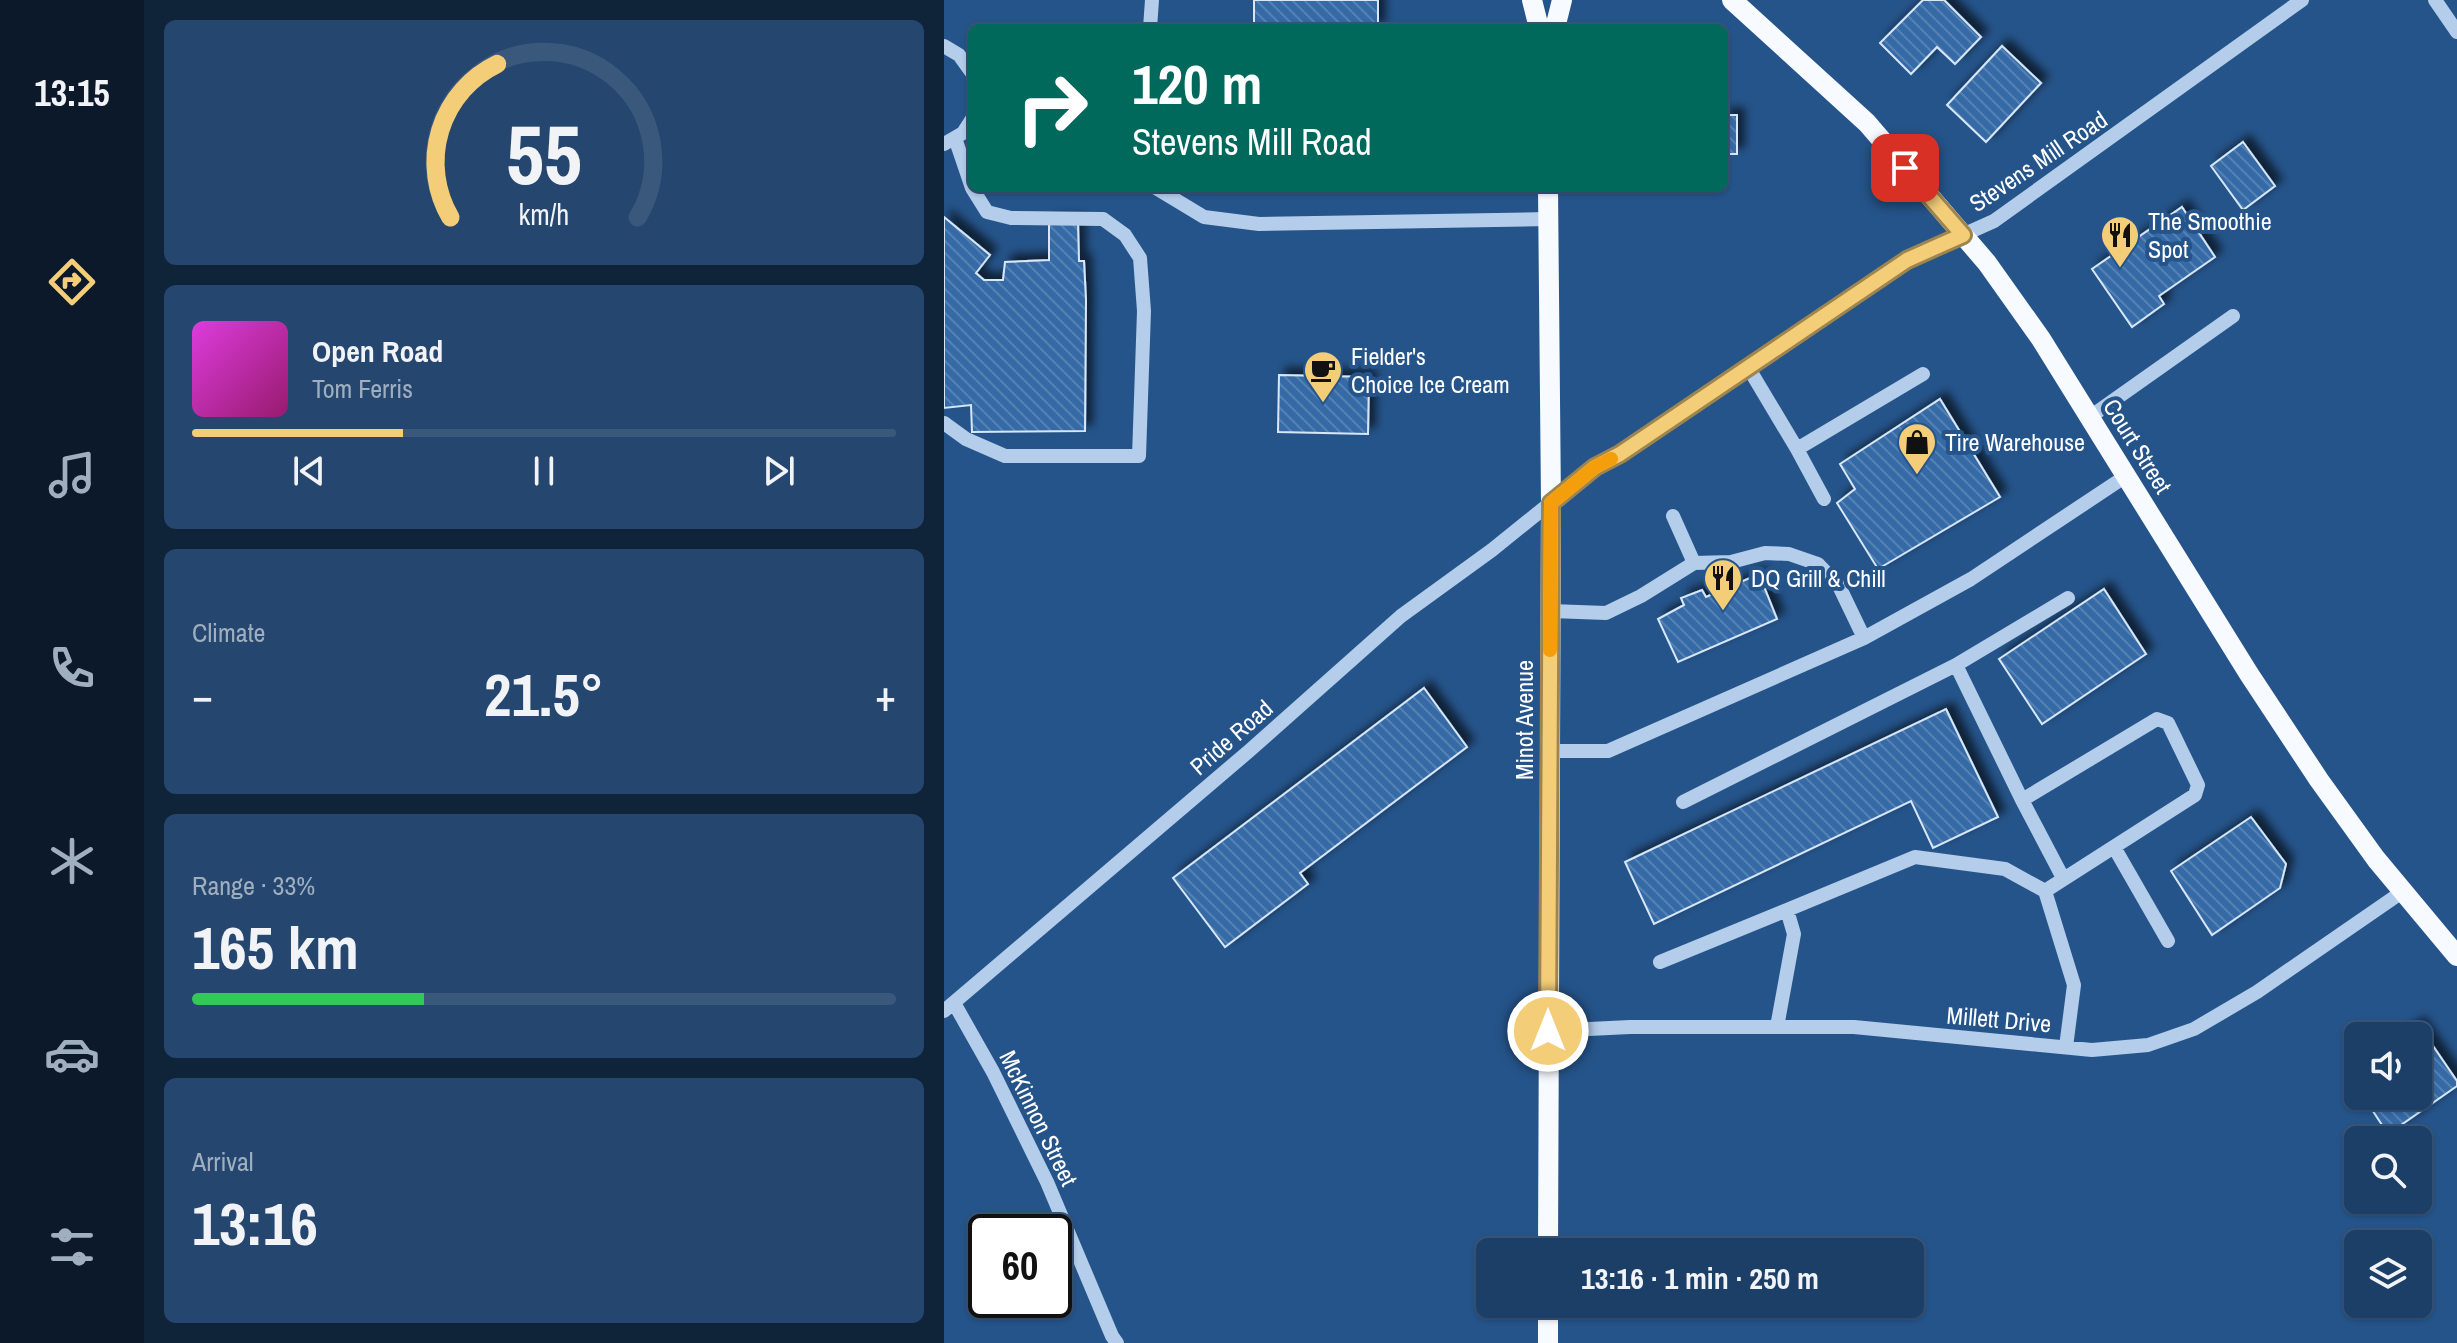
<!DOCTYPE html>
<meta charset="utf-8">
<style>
body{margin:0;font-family:"Archivo Narrow",sans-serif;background:#25466e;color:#f1f3f6;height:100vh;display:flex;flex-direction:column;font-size:30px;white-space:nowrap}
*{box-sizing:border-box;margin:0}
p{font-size:26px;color:#a0afc0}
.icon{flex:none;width:44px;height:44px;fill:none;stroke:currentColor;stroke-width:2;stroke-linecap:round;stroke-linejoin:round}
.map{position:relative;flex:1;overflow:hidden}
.side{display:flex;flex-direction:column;gap:20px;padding:20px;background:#0f2339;width:800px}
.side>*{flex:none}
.banner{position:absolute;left:24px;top:24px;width:760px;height:168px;border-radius:12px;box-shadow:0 2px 6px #0004,0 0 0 2px #3a587c;background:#00695c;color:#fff;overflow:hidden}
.controls{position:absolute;left:1400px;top:1022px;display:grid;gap:16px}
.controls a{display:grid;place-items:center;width:88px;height:88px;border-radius:12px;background:#1c3f68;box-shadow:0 2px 6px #0004,0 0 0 2px #3a587c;font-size:40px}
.speed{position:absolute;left:24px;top:1214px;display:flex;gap:16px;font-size:40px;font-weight:700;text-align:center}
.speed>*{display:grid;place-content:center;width:104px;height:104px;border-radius:50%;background:#1c3f68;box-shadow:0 2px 6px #0004,0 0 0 2px #3a587c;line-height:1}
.speed .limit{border:4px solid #111;border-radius:12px;background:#fff;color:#111}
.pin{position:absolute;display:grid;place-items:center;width:68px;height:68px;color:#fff;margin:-34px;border-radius:16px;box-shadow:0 4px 12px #0006}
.me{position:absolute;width:88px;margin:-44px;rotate:0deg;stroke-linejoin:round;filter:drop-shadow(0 0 6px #0008)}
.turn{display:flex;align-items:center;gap:28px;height:168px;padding:0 32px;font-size:36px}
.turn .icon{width:104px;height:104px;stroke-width:2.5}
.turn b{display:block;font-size:56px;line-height:68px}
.big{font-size:60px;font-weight:700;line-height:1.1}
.side .tile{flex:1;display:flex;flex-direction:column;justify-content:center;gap:12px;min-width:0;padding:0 28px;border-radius:12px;background:#25466e}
.side .dial{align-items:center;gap:0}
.dial svg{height:208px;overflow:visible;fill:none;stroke:#3a587c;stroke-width:7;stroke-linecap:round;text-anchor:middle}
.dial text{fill:#f1f3f6;stroke:none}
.song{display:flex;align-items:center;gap:24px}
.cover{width:96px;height:96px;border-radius:12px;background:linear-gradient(135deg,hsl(300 70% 55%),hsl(320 70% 35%))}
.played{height:8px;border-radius:4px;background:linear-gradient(90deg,#f3cd78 30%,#3a587c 30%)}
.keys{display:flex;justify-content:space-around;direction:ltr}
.heat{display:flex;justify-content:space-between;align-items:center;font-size:44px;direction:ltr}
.charge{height:12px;border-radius:6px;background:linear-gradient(90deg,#34c759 33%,#3a587c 0)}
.trip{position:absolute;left:532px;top:1238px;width:448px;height:80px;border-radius:12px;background:#1c3f68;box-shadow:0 2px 6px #0004,0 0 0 2px #3a587c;font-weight:700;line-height:80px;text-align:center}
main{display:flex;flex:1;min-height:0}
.tabs{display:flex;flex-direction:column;width:144px;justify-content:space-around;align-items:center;background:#0b192a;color:#a0afc0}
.tabs .icon{width:56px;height:56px}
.tabs .selected{color:#f3cd78}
.tabs b{font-size:36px;color:#f1f3f6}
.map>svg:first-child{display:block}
.building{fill:url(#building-back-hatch);stroke:#d7e7f8;stroke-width:2;filter:url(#shadow)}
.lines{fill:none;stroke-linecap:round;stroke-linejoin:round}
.minor{stroke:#b3cdea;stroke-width:14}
.major{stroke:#f7fafe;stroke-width:20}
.route-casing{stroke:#9e854e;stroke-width:20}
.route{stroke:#f3cd78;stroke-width:14}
.slow{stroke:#f59e0b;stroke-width:14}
.labels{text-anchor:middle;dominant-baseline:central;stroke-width:8;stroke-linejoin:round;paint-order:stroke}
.street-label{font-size:24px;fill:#fff;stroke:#25548a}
.poi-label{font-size:24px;fill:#fff;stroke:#25548a;text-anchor:start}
</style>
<main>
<nav class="tabs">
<b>13:15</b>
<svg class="icon selected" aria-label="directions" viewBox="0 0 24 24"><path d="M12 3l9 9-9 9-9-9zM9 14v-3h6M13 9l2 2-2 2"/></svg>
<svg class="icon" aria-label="music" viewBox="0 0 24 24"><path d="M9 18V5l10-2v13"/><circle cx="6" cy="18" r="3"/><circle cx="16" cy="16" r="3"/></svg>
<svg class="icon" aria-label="phone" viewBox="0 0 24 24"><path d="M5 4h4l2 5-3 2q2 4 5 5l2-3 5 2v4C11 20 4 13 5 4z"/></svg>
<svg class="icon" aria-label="climate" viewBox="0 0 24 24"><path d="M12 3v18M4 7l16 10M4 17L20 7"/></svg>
<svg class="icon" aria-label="car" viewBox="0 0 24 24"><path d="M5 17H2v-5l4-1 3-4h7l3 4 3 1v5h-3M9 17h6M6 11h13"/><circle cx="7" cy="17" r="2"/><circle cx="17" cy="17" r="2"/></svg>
<svg class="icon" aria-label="filters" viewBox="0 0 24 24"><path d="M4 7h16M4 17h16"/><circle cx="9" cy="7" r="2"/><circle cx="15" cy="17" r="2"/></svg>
</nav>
<section class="side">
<div class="tile dial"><svg viewBox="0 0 100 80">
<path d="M14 69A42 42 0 1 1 86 69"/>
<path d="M14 69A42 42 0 0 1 32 10" stroke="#f3cd78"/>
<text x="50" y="56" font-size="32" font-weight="700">55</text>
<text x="50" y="72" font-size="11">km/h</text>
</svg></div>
<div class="tile">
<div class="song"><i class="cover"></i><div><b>Open Road</b><p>Tom Ferris</p></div></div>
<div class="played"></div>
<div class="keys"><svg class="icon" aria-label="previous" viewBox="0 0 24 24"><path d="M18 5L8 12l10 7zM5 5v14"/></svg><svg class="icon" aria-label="pause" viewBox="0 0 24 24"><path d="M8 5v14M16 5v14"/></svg><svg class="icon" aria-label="next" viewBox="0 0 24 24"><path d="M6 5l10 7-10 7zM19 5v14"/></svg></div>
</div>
<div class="tile"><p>Climate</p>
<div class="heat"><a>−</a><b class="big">21.5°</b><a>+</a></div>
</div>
<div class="tile"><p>Range · 33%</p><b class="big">165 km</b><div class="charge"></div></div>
<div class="tile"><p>Arrival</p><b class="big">13:16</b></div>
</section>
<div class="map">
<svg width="1513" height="1343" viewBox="0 0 1513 1343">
<defs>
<pattern id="building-back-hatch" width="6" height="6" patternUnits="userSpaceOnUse" patternTransform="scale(2)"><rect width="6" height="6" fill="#366ba7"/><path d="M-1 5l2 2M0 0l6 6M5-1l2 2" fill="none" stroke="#5481b4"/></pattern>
<filter id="shadow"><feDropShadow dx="7" dy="-7" stdDeviation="4" flood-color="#0009"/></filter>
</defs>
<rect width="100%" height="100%" fill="#25548a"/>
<!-- building -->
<path class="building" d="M310 0H434V28H310Z
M979 0H1000L1037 37 1011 64 993 47 967 74 936 43Z
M1058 46 1097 83 1042 142 1003 105Z
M780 115H793V154H780Z
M1299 142 1331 186 1299 210 1267 166Z
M1238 207 1271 257 1215 296 1220 304 1188 327 1148 269Z
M0 217 46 255 32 273 40 280H59L61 262 105 260V223H134L135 261H140L142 300 141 431 28 432 27 405 0 408Z
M335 375 425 377 424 434 334 432Z
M996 399 1056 497 934 569 893 503 911 489 896 464Z
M815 574 833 619 734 662 714 619 740 605 737 598 758 590 762 597Z
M1160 589 1202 654 1098 724 1055 659Z
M480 688 523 747 356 873 364 884 281 947 229 878Z
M1002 709 1054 817 989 848 967 801 710 924 681 862Z
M1307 817 1342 864 1336 888 1268 935 1227 871Z
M1474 1024 1513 1081V1086L1444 1134 1419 1096H1474V1036H1456Z
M1414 1065V1089L1403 1073Z"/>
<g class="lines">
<!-- minor -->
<path class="minor" d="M1491 0 1513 32
M206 28 208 0
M0 46 15 55 28 73
M11 138 28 188
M0 144 19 133 28 119
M212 188 260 217 315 224 604 219
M804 367 853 449 979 374
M1146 417 1289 316
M0 423 22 439 61 456H195L200 311 196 258 181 235 159 219 67 218 43 212 28 188
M853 449 880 499
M729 516 750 563
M607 611 662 613 697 596 750 563 787 562 821 553 845 554 874 564 895 586 920 638
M606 751H664L920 638 1027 579 1182 476
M1078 800 1119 878
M739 802 1012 665
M1170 847 1224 941
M1101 891 1251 795 1254 785 1224 723 1213 719 1078 800 1012 665 1124 598
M716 962 843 910
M10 1003 49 1072 103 1182 168 1336 173 1343
M0 1011 305 751 457 616 548 550 651 467 676 454 963 260 1050 221 1358 0
M833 1027 850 934 843 910 971 857 1061 869 1101 891 1130 985 1122 1047
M604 1031 686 1027H910L1148 1050 1204 1045 1250 1029 1313 992 1458 892"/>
<!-- major -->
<path class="major" d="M588 0 595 28
M788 0 923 123 1043 263 1097 339 1305 674 1375 780 1432 859 1513 956
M611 28 618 0
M604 1252 607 503 604 188
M604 1304V1343"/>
</g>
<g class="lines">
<defs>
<path id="route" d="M604 1031 607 503 651 467 676 454 963 260 1019 235 961 168"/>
</defs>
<!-- route casing -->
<use href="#route" class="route-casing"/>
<!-- route -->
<use href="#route" class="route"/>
<!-- slow -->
<path class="slow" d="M606 650 607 503 651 467 667 459"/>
</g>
<!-- icons -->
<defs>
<symbol id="restaurant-pin" viewBox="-11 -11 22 30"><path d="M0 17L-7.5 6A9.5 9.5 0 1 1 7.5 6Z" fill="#f3cd78" stroke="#25548a"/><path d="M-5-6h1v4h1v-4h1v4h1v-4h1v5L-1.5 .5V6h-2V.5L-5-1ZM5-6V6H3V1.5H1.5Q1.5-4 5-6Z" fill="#111"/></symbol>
<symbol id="cafe-pin" viewBox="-11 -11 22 30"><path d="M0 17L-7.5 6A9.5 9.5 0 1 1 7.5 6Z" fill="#f3cd78" stroke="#25548a"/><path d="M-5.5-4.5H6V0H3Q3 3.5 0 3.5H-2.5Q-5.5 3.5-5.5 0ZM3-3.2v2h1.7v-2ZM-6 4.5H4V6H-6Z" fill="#111"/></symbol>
<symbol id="shop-pin" viewBox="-11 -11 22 30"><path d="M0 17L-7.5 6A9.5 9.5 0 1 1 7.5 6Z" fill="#f3cd78" stroke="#25548a"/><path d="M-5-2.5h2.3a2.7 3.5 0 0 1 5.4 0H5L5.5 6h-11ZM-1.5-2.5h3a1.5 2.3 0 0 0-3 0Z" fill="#111"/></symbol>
</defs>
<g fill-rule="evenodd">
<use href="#restaurant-pin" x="1154" y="213" width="44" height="60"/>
<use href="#cafe-pin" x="357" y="348" width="44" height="60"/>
<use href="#shop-pin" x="951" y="420" width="44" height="60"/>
<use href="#restaurant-pin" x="757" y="556" width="44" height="60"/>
</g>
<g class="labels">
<!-- street labels -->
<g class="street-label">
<text transform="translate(1094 161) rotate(-34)">Stevens Mill Road</text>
<text transform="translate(1194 446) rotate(58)">Court Street</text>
<text transform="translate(580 720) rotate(-90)">Minot Avenue</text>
<text transform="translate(287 737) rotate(-41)">Pride Road</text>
<text transform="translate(1055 1019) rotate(5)">Millett Drive</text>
<text transform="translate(95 1118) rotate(64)">McKinnon Street</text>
</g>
<!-- poi labels -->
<g class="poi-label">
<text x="1204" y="221">The Smoothie<tspan x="1204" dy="28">Spot</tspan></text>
<text x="407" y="356">Fielder's<tspan x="407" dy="28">Choice Ice Cream</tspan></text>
<text x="1001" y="442">Tire Warehouse</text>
<text x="807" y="578">DQ Grill &amp; Chill</text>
</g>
</g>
</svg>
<div class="controls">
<a><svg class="icon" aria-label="sound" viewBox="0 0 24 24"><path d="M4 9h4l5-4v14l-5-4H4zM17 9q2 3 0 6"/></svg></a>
<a><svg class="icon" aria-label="search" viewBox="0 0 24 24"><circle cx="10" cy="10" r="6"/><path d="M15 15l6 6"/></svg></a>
<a><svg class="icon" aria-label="layers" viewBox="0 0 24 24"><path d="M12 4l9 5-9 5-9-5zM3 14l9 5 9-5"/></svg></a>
</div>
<div class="speed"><div class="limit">60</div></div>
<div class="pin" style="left:961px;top:168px;background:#d93025"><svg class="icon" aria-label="arrive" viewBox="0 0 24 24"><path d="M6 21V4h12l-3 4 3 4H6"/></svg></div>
<svg class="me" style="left:604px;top:1031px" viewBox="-20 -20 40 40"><circle r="17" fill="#f3cd78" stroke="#fff" stroke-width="3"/><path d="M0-11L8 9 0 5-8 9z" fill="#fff"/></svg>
<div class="trip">13:16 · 1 min · 250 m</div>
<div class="banner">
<div class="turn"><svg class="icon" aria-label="right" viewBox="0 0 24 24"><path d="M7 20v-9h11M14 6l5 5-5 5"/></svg><div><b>120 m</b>Stevens Mill Road</div></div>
</div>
</div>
</main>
